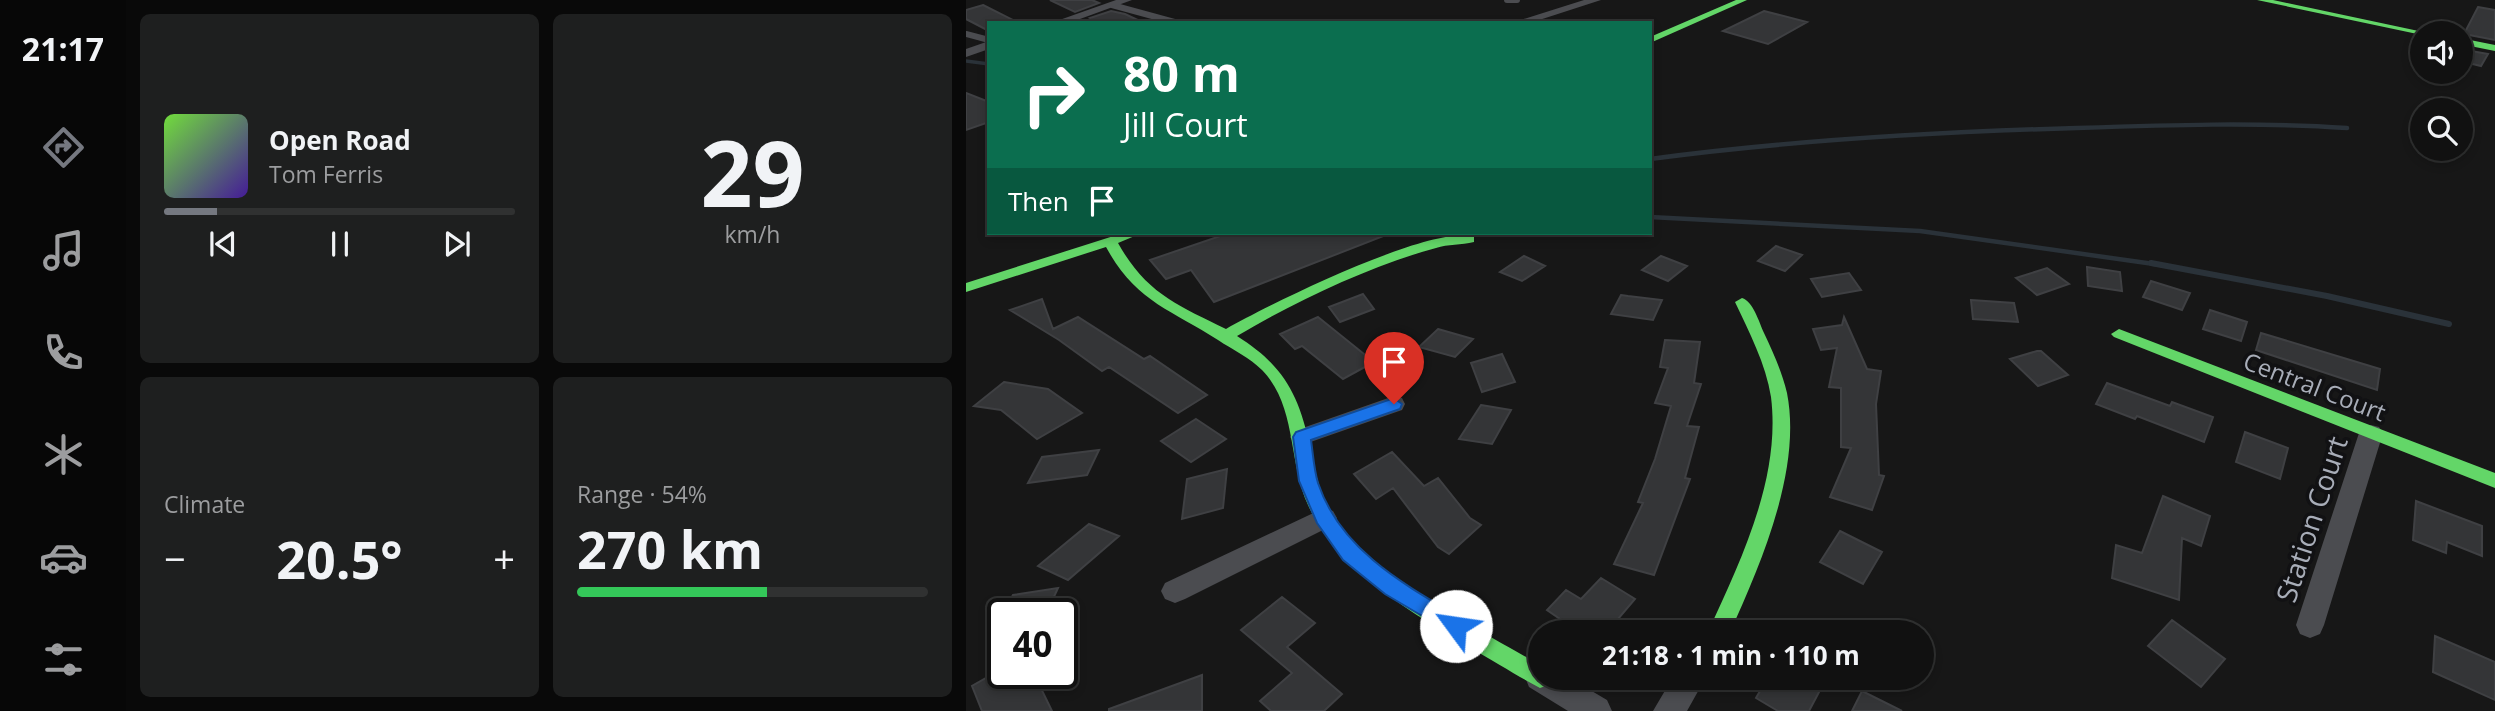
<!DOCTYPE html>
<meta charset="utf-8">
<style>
body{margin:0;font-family:"Open Sans",sans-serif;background:#1e1f1f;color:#f1f3f6;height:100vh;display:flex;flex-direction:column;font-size:26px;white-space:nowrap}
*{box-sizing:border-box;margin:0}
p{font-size:23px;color:#9c9d9f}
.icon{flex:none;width:38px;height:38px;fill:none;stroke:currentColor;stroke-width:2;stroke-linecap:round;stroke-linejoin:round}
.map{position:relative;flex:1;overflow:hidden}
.details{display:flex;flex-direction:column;gap:14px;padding:14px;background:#090909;width:840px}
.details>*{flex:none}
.top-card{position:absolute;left:21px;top:21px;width:665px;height:214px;border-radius:0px;box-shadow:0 4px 10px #0003,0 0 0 2px #303131;background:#0b6e4f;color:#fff;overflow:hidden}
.tools{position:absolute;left:1444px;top:21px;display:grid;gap:14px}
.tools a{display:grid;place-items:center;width:63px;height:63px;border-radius:50%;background:#111;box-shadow:0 4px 10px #0003,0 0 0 2px #303131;font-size:35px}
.speed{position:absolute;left:21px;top:598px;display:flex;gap:14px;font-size:35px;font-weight:700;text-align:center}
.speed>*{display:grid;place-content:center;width:91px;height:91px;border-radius:50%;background:#111;box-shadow:0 4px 10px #0003,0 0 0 2px #303131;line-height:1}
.speed .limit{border:4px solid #111;border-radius:10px;background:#fff;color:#111}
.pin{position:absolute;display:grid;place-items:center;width:60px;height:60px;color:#fff;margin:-72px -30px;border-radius:50% 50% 50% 0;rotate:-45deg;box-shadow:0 0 7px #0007}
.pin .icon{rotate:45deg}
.me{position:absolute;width:77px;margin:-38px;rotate:301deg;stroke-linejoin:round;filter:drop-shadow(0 0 5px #0008)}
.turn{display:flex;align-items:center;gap:24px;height:147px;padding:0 21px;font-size:32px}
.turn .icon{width:91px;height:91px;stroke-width:2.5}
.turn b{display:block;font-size:49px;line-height:60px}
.then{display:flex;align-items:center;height:66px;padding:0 21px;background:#0003;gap:14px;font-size:26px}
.big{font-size:52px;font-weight:700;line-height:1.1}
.details .card{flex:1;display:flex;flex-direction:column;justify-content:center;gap:10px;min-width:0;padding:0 24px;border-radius:10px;background:#1e1f1f}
.details .dial{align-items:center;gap:0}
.dial b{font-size:91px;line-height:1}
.song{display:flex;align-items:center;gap:21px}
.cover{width:84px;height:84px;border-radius:10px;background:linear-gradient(135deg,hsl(100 70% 55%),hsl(260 70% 35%))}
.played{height:7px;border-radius:4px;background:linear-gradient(90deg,#757880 15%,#303131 15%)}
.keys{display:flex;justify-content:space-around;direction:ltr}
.heat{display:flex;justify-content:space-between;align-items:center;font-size:38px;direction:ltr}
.charge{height:10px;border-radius:5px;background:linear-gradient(90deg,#34c759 54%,#303131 0)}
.details .tiles{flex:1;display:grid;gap:14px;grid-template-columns:repeat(2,1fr)}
.trip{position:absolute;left:562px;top:620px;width:406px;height:70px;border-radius:35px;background:#111;box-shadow:0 4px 10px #0003,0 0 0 2px #303131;font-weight:700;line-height:70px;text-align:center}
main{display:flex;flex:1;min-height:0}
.tabs{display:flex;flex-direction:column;width:126px;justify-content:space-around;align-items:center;background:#070707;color:#9c9d9f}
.tabs .icon{width:49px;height:49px}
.tabs .current{color:#757880}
.tabs b{font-size:32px;color:#f1f3f6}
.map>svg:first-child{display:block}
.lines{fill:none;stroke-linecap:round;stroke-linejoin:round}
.stream-far2{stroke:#2a3239;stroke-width:3.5}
.stream-far1{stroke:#2a3239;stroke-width:4.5}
.stream{stroke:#2a3239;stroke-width:6}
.building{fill:#343537;stroke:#3f4043;stroke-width:2}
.lane{stroke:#4b4c50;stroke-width:6}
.street{fill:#4b4c50;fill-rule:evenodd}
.fast{fill:#63d668;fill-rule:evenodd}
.route{fill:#1a73e8;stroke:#114b97;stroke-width:2}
.labels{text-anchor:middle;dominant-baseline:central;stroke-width:7;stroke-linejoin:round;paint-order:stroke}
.street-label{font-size:24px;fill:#a8adb8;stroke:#111113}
.near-street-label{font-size:28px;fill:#a8adb8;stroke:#111113}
</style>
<main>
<nav class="tabs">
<b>21:17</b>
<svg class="icon current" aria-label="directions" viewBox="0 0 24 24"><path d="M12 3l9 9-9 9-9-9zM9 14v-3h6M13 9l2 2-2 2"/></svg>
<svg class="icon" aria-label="music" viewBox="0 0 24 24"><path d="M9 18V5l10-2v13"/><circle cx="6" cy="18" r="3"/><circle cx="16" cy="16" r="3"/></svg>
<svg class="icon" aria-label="phone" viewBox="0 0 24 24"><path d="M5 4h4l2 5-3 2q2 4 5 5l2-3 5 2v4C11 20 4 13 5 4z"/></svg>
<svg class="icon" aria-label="climate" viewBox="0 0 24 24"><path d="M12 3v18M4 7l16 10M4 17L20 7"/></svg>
<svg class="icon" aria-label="car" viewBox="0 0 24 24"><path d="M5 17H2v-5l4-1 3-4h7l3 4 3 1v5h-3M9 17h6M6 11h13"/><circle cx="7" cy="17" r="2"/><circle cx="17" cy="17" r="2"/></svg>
<svg class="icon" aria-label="filters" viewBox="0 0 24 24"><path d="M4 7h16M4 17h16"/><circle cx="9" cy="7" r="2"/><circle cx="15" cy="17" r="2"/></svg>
</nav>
<section class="details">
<div class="tiles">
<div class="card">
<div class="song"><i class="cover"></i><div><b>Open Road</b><p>Tom Ferris</p></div></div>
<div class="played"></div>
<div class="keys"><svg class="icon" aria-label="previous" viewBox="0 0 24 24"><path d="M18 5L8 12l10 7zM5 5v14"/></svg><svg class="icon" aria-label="pause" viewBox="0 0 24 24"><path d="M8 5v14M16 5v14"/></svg><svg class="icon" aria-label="next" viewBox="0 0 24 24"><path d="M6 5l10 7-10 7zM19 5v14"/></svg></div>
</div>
<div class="card dial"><b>29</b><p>km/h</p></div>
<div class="card"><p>Climate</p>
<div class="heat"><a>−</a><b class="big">20.5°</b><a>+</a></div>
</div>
<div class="card"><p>Range · 54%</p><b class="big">270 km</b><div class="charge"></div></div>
</div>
</section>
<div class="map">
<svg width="1529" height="711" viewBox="0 0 1529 711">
<rect width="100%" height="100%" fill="#171717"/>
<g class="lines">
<!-- stream-far2 -->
<path class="stream-far2" d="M0 61 23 64"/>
<!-- stream-far1 -->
<path class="stream-far1" d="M684 159C826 140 968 132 1111 128 1201 125 1291 122 1381 128
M684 217 954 231 1195 265"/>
<!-- stream -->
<path class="stream" d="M1185 263 1361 296 1483 324"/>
</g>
<!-- building -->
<path class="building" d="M84 0H126L133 3 109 12Z
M17 5 53 23H23V31L0 19V10Z
M1512 7 1529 10V40L1498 34Z
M145 11 159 14 178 23H133L124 18Z
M798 11 841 22 802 44 757 31Z
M1494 49 1522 54 1515 66 1494 61Z
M0 93 23 102V122L0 130Z
M263 233H419L420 235 248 302 225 270 200 279 184 260Z
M810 246 836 255 819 271 792 261Z
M558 256 579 266 556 281 534 272Z
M695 256 721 266 702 281 676 270Z
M1121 267 1154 272 1156 291 1122 286Z
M1081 268 1103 284 1071 295 1050 278Z
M883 273 895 290 856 297 845 279Z
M1185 281 1224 293 1216 310 1177 297Z
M397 294 408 309 374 322 363 307Z
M655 295 662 296 696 300 687 320 645 314Z
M76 299 87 329 112 317 178 359 184 356 241 395 212 413 143 367 136 371 93 340 44 310Z
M1005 300 1048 303 1052 322 1007 319Z
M1244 310 1281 322 1275 341 1237 329Z
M352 317 408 362 377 379 336 346 329 349 314 334Z
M878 317 901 369 915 371 910 404 913 475 918 476 906 510 864 497 885 448 875 447V388L863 387 871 348 855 350 847 329 876 325Z
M472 329 507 339 489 357 453 347Z
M1295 333 1414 369 1411 390 1290 350Z
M699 340 734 342 728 383 735 384 721 426 733 427 719 478 724 479 688 575 648 564 677 503 672 502 689 459 705 406 689 403 702 368 694 367Z
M1071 351H1075L1102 375 1072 386 1044 359Z
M536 354 549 382 516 392 505 363Z
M38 382 82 389 116 413 71 439 35 410 8 406Z
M1141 383 1204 406 1206 402 1247 417 1238 442 1171 416 1169 419 1130 404Z
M515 405 545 410 526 444 493 439Z
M230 419 260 439 225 462 195 441Z
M1279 432 1322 448 1314 479 1270 462Z
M133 450 121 475 62 483 76 457Z
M426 452 458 486 472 478 504 518 515 525 483 554 472 547 427 488 410 499 388 474Z
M261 469 257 508 216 519 221 479Z
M1197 496 1244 516 1235 546 1216 538 1213 600 1146 578 1150 545 1176 553Z
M1450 501 1516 526V556L1481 542 1480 553 1447 540Z
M123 524 153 536 102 580 72 566Z
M874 531 916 552 897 584 854 562Z
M635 578 669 599 641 632H613L581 610 600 590 615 599Z
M92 588 80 614H37L47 595Z
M316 597 349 623 321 647 376 694 358 711H305L294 701 326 673 275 630Z
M1206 620 1259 659 1235 687 1182 646Z
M1469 636 1529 662V700L1467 672Z
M27 674H68L86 711H16L6 686Z
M236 675V711H143V709Z
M802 677H861L843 711H812L790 698Z
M896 691 936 711H886Z"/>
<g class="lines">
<!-- lane -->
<path class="lane" d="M541 0H551
M146 5 212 23
M0 34 23 40"/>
<!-- street -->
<path class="street" d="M150 0H166L103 23H85Z
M618 0H635L564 23H545Z
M23 41V49L0 57V49Z
M428 396 436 398 439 404 436 410 336 445 328 443 324 437 328 431Z
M1405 425 1413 427 1417 433 1358 625 1354 634 1344 638 1334 634 1330 625 1393 433 1397 427Z
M358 508 367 511 371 518 367 525 219 599 209 603 199 599 195 591 199 583Z
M574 663V677H602L641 700 646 711H602L563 687 559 677 563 667Z
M707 677H740L721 711H687Z"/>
<!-- fast -->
<path class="fast" d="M770 0H781L684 43V37Z
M1291 0H1307L1462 33 1456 35Z
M1494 38 1529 45V51L1494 44Z
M157 233H176L152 243C180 293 211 305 260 329 304 304 461 226 508 236V242C495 245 482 244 470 248 406 265 328 302 271 336 317 365 333 394 344 447 349 471 354 496 368 517 406 576 513 629 574 665V677H585L582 685 574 688 554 677C483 633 378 584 342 505 322 462 331 406 296 370 283 357 267 350 252 340 204 309 170 302 140 247L0 292V283Z
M776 298C787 301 793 322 798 333 807 352 816 372 821 393 836 469 795 564 764 632H742C775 560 815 478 805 397 800 364 783 332 769 302Z
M1153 329 1529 473V488L1148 337 1145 334Z"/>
</g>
<!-- route -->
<path class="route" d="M428 398 436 404 434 409 345 440C347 454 348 470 352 483 375 551 439 585 497 619L501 626 497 633 490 636 419 594 377 560 351 523 333 481 327 437 330 432Z"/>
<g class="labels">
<!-- street labels -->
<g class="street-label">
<text transform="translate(1349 386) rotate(21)">Central Court</text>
</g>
<!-- near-street labels -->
<g class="near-street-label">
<text transform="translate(1345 519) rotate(-72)">Station Court</text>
</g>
</g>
</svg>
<div class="tools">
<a><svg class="icon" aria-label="sound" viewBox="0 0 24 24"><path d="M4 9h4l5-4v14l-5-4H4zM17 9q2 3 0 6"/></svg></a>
<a><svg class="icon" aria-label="search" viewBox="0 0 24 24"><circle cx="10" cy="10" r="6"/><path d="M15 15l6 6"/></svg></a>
</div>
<div class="speed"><div class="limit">40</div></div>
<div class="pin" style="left:428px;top:404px;background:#d93025"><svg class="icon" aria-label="arrive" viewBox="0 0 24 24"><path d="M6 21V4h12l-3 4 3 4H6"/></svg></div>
<svg class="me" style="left:490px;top:626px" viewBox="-20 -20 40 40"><circle r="19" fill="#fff"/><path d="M0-13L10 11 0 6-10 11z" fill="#1a73e8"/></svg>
<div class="trip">21:18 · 1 min · 110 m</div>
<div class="top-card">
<div class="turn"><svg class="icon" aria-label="right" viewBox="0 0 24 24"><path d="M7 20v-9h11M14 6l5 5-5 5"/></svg><div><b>80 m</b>Jill Court</div></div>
<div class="then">Then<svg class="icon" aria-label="arrive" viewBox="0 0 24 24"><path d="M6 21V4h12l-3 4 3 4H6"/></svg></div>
</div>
</div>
</main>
